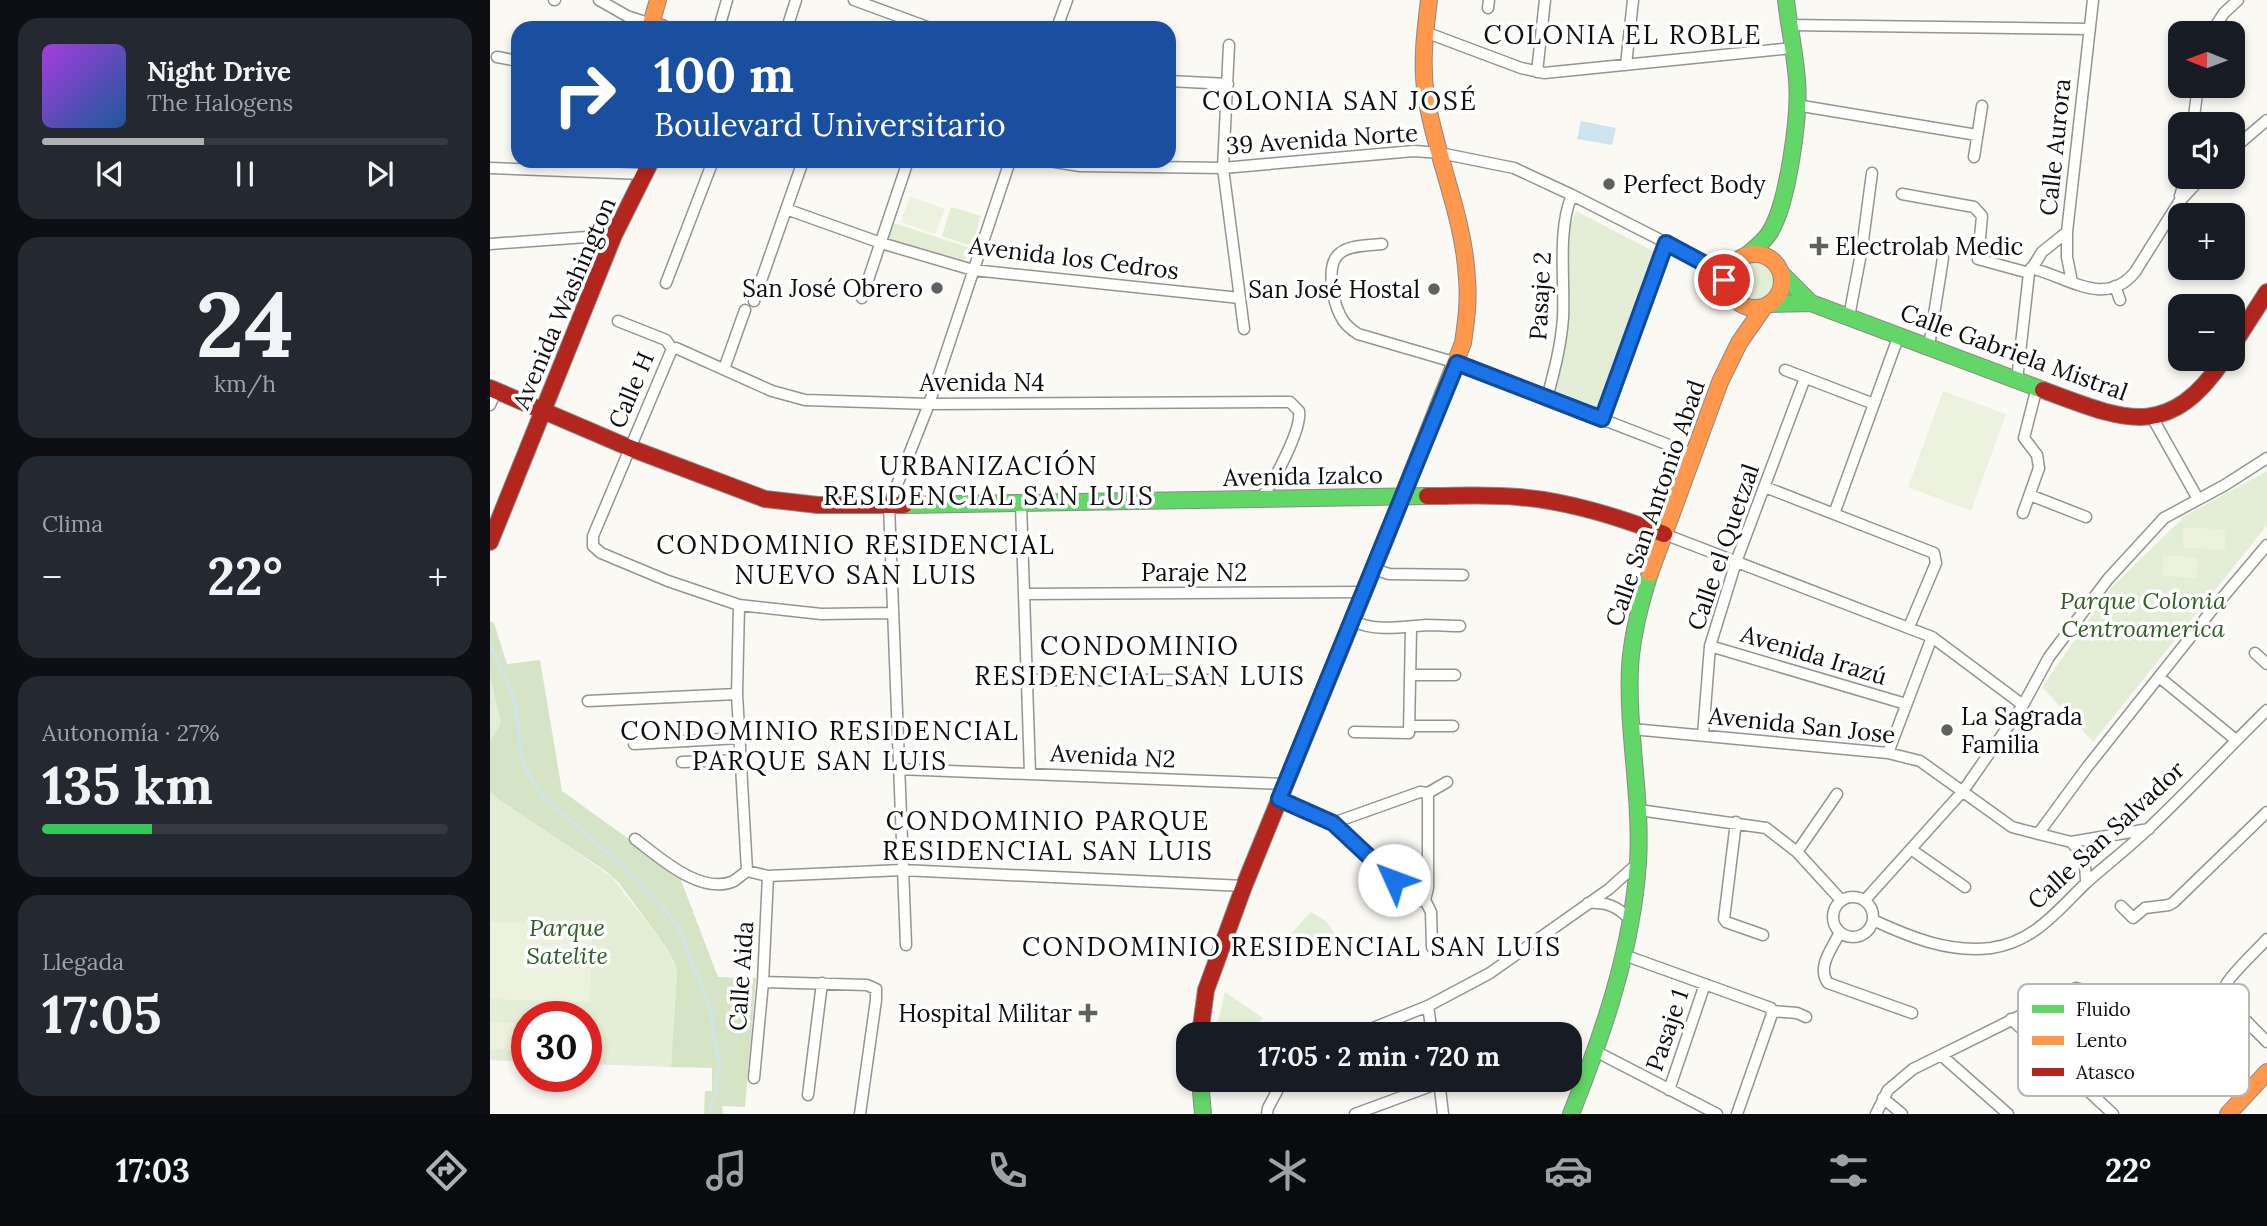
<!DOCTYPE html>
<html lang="es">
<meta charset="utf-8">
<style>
body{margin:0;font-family:Lora,serif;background:#242831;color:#f1f3f6;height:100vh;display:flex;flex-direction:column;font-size:26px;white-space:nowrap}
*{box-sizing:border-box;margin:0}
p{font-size:23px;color:#9ea1a6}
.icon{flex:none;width:38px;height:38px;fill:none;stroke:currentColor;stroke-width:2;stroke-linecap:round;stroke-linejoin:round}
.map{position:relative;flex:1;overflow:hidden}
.panel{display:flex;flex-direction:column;gap:18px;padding:18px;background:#0d0f14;width:490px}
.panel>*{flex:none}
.banner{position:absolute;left:21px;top:21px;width:665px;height:147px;border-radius:21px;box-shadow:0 4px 10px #0003;background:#1a4fa0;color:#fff;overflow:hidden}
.needle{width:46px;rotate:271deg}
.controls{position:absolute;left:1678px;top:21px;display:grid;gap:14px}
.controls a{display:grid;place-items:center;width:77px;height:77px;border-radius:14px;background:#171b24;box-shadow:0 4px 10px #0003;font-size:35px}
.speed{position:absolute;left:21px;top:1001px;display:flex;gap:14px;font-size:35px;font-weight:700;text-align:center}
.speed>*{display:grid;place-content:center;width:91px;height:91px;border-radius:50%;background:#171b24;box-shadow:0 4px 10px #0003;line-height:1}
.speed .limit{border:10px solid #d22;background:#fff;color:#111}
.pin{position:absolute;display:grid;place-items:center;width:60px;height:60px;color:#fff;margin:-30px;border:4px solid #fff;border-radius:50%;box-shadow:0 2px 7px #0007}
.me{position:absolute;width:77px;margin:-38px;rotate:313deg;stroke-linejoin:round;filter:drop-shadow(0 0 5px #0008)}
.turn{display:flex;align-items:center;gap:24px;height:147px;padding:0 28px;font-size:32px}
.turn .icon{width:91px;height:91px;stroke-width:2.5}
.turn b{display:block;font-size:49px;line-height:60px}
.big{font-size:52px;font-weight:800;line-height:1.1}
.panel .card{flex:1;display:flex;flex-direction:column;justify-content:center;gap:10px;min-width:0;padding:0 24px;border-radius:21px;background:#242831}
.panel .dial{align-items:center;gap:0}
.dial b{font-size:91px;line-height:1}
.song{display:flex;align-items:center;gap:21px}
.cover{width:84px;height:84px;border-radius:10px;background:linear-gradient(135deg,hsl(280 70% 55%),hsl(210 70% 35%))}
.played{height:7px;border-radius:4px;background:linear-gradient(90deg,#b0b1b2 40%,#363941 40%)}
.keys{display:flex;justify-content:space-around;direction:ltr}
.heat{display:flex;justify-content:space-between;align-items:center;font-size:38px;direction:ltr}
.charge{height:10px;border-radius:5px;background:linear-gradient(90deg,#34c759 27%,#363941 0)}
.trip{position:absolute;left:686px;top:1022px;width:406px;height:70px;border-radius:21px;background:#171b24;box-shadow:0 4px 10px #0003;font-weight:800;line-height:70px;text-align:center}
.menu{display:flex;height:112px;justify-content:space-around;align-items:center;background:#090b0e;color:#9ea1a6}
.menu .icon{width:49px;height:49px}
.menu .on{color:#b0b1b2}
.menu b{font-size:32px;color:#f1f3f6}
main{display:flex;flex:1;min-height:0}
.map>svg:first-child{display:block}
.green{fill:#e4edd6}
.forest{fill:#d5e4c5}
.pitch{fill:#edf2df}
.water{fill:#cee5f0}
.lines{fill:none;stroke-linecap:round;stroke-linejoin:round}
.stream{stroke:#cee5f0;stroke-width:2.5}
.street-casing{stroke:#949492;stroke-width:13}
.fast-casing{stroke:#8b8a88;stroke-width:18}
.slow-casing{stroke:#8b8a88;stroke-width:18}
.jam-casing{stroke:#8b8a88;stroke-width:18}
.street{stroke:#fefefd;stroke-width:10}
.fast{stroke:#63d668;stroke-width:16}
.slow{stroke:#ff974d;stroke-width:16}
.jam{stroke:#b3261e;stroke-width:16}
.route-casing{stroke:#114b97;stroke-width:18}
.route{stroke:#1a73e8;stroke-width:12}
.poi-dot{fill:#61605e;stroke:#fff;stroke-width:2.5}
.labels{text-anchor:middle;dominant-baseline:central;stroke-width:7;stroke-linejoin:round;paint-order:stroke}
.street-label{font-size:24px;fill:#0e0e0e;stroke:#fff}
.poi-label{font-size:24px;fill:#0e0e0e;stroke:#fff;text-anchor:start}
.park-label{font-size:24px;font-style:italic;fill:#325e25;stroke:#fff}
.neighbourhood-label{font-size:26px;letter-spacing:2px;fill:#0e0e0e;stroke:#fff}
.key{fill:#fff;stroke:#b7b7b7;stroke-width:2}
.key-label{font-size:19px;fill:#0e0e0e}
</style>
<main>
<section class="panel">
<div class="card">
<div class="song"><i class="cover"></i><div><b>Night Drive</b><p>The Halogens</p></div></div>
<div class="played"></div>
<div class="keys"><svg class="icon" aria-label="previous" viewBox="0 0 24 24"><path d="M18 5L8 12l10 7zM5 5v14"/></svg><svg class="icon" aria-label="pause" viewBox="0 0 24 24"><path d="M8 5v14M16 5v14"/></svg><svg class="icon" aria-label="next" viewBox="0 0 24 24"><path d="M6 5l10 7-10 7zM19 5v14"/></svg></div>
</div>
<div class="card dial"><b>24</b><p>km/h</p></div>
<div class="card"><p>Clima</p>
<div class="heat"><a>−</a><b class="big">22°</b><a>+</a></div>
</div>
<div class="card"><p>Autonomía · 27%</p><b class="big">135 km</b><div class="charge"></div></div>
<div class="card"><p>Llegada</p><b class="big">17:05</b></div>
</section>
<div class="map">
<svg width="1777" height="1114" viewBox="0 0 1777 1114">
<rect width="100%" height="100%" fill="#faf9f4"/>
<!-- green -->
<path class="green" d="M461 207 491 216 482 246 452 236Z
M1086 211 1165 252 1109 408 1063 390 1078 314 1079 229Z
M398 221 480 248 473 264 392 240Z
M1244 282a22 22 0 1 1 44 0a22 22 0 1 1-44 0Z
M1777 471V525L1603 742 1552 687 1621 588 1695 516Z
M0 676 11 723 0 741Z
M0 791 122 877 178 950 187 973 181 1067 96 1064V1017H37V1062L0 1060Z
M821 912 836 921 845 934 826 955 800 935Z
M735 992 773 1018 757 1034H725Z"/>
<!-- forest -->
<path class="forest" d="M0 621 4 623 17 664 50 660 72 791 189 875 228 977 266 978 255 1107 232 1106 233 1114H214L215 1091H222V1068L181 1067 187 973 184 963 178 950 129 883 117 872 10 800 0 791V741L11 723 0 676Z"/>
<!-- pitch -->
<path class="pitch" d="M420 196 455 209 445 234 411 222Z
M1453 391 1516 414 1481 511 1418 487Z
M1693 528 1735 529V549L1693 548Z
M1673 556 1708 557 1707 578 1672 576Z
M0 922 102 926 100 1002 0 999Z
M0 1022 24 1023 23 1050 0 1049Z"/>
<!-- water -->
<path class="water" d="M1091 121 1126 128 1122 145 1087 139Z"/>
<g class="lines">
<!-- stream -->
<path class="stream" d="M0 644 24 697 33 764 53 797 134 867 172 906 189 929 220 1008 229 1063 225 1093 220 1105 222 1114"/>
<defs>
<path id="street" d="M64 0H65
M109 0 137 16 161 24
M364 0 440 28
M998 8 999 0
M1299 25 1599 29
M229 28 237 0
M297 28 306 0
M567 28 577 0
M935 32 1031 68 1054 73 1302 48
M1721 33 1734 13 1748 0
M739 45 733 168 754 329
M7 57 28 61
M1136 65 1143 0
M1047 72 1055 0
M679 81 738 84
M1306 105 1487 135
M1703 124 1708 86
M1743 149 1777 120
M1484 157 1492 106
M559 161 590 166 733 168 924 151 950 153 1024 168 1082 195 1210 260 1224 269 1239 285
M0 168 154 174
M1412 194 1484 207 1492 216 1488 259 1539 273
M1690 196 1696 177
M296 209 391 243 483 270 750 298
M0 244 124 235
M892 244C880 245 860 245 850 253 835 264 843 301 850 315 854 324 860 329 868 334L967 363 1202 454
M1216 262 1229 263 1251 258
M1541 268C1576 276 1615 309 1645 272L1689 202 1712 177
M1582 282 1577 257V232L1603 0
M176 283 223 161
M1625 286 1630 300
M372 298 418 161
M264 301 313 161
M1359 317 1372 248 1382 173
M128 321 176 340 182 349
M1439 346 1453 258
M182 349 186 348 282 391 315 400 439 404 800 402 809 411C812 429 782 487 769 500
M182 349 103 536V546L111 553 178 581 249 605 331 614 402 613
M234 369 255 310
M1295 370 1384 404
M1527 380 1539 273 1552 252 1577 232
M1057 398C1064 372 1071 346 1073 318 1075 280 1067 230 1082 195
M0 405 6 391
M1662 417 1708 499
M1112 419 1176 243
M1275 487 1444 553 1446 563 1419 627
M1540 495 1596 517
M531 504 540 773
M1533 513 1549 468 1547 455 1534 438 1547 387
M1344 514 1409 335
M1174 534 1442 637 1533 705
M884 569 899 574 973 575
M535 594 874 592
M249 605 247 694 257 871
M863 621C885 632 912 627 936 625 947 625 959 626 970 626
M1220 646 1416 704
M1765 653 1777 664
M920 675H965
M1669 677 1746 740
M537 680H731
M98 701 247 694
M919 726H963
M1142 729 1398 753 1430 761 1522 827 1537 831 1581 842 1659 829
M864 732 919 733 921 628
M1213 735 1220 646 1246 562 1315 378
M144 744 249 738
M1398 753 1442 637
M192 762 250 760
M408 769 795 784
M938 793V888L935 900 941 912 942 947
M789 799 843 823 924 899 930 901 935 900
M1149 810 1276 828 1307 852 1351 900
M1246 822 1234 919 1236 922 1273 935
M843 823 930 792 938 793 957 782
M1548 834 1598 766 1722 610 1777 545
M145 839C169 857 211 896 244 881 248 878 253 874 257 871
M1581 842C1594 855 1596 865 1596 883
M1422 850 1475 887
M1307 852 1347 794
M257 871 278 876 412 870 754 886
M1343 917a20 20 0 1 1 40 0a20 20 0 1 1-40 0Z
M1375 900 1473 791 1533 705 1559 657 1618 579 1674 518 1735 485 1777 458
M1098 903C1116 902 1128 906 1140 920
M1631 906 1643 918 1655 908 1679 905 1684 902 1777 812
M1383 920C1420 937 1458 953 1501 948 1544 942 1567 911 1596 883 1617 864 1640 847 1660 827 1700 789 1738 748 1777 710
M1350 932C1343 947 1326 967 1338 983L1422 1013
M1777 939C1769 948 1739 976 1736 985 1732 1001 1766 1030 1777 1042
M416 945 399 505 439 404 520 161
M1134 955 1281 1008 1282 1014 1247 1114
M273 982 377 985 386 989V1000L370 1114
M938 1006 942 1034
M1282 1011 1307 1013 1316 1017
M1521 1019 1623 1114
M868 1034 938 1006 1000 973 1119 889 1148 863
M1107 1052 1227 1114
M1451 1055 1518 1114
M264 1078 273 982 278 876
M949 1080 953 1114
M1179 1090 1215 984
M318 1095 332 983
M1393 1098 1412 1114
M777 1114 778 1108 793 1080
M865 1114 949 1083
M1386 1114 1398 1090 1423 1069 1586 988 1593 990 1664 1054"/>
<path id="fast" d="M1257 255C1265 248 1274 242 1280 232 1298 203 1310 115 1307 80 1305 53 1299 27 1296 0
M1292 274 1321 303
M1280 304 1321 303 1553 390
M414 505 937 496
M710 1080 713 1114
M1081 1114C1113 1034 1142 950 1148 863 1152 798 1137 732 1140 667 1142 635 1150 604 1160 573"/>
<path id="slow" d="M168 0 161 24 173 28
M1238 281a27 27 0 1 1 54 0a27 27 0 1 1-54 0Z
M896 538 973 343C976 322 979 301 977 279 974 216 946 158 936 96 931 64 935 32 939 0
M1160 573 1230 382 1249 343 1274 307
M1738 1114 1777 1072"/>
<path id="jam" d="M1743 345 1777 292
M0 388 140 448 275 499 328 505H414
M1553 390C1634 420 1678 442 1734 359
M937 496C967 496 998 494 1028 497 1079 501 1127 517 1174 534
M0 542 124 235 161 161
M710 1034 716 990 754 886 896 538"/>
</defs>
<!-- street casing -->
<use href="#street" class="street-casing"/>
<!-- fast casing -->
<use href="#fast" class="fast-casing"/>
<!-- slow casing -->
<use href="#slow" class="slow-casing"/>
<!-- jam casing -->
<use href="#jam" class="jam-casing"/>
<!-- street -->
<use href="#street" class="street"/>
<!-- fast -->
<use href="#fast" class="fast"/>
<!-- slow -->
<use href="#slow" class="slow"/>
<!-- jam -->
<use href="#jam" class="jam"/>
</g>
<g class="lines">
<defs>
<path id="route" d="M904 880 843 823 789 799 967 363 1112 419 1176 243 1219 266 1234 280"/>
</defs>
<!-- route casing -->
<use href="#route" class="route-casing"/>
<!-- route -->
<use href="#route" class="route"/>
</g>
<!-- markers -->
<g class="poi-dot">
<circle cx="1119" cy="184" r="7"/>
<path d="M1325.5 235.5h7v7h7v7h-7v7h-7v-7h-7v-7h7z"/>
<circle cx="447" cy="288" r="7"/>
<circle cx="944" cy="289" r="7"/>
<circle cx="1457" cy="730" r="7"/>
<path d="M594.5 1002.5h7v7h7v7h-7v7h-7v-7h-7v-7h7z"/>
</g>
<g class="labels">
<!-- street labels -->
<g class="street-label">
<text transform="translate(832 139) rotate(-4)">39 Avenida Norte</text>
<text transform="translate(1565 147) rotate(-84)">Calle Aurora</text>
<text transform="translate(584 258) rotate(7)">Avenida los Cedros</text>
<text transform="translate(1050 296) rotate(-87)">Pasaje 2</text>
<text transform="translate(74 303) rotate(-67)">Avenida Washington</text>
<text transform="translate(1524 352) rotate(20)">Calle Gabriela Mistral</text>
<text x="492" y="382">Avenida N4</text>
<text transform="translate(141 390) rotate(-67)">Calle H</text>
<text transform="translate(813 476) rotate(-1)">Avenida Izalco</text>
<text transform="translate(1165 503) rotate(-71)">Calle San Antonio Abad</text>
<text transform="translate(1233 547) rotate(-71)">Calle el Quetzal</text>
<text x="704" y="572">Paraje N2</text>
<text transform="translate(1324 655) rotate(17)">Avenida Irazú</text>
<text transform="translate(1312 725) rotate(6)">Avenida San Jose</text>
<text transform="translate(623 756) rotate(3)">Avenida N2</text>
<text transform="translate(1616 835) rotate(-43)">Calle San Salvador</text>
<text transform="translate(251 976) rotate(-86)">Calle Aida</text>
<text transform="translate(1177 1030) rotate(-71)">Pasaje 1</text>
</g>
<!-- poi labels -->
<g class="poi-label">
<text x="1133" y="184">Perfect Body</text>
<text x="1345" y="246">Electrolab Medic</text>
<text x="433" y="288" text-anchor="end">San José Obrero</text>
<text x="930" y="289" text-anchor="end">San José Hostal</text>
<text x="1471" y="716">La Sagrada<tspan x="1471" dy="28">Familia</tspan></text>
<text x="582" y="1013" text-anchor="end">Hospital Militar</text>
</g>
<!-- park labels -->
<g class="park-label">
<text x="1653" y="600">Parque Colonia<tspan x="1653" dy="28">Centroamerica</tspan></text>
<text x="77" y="927">Parque<tspan x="77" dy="28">Satelite</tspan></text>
</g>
<!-- neighbourhood labels -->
<g class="neighbourhood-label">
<text x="1133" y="34">COLONIA EL ROBLE</text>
<text x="850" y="100">COLONIA SAN JOSÉ</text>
<text x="499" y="465">URBANIZACIÓN<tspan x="499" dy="30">RESIDENCIAL SAN LUIS</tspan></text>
<text x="366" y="544">CONDOMINIO RESIDENCIAL<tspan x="366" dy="30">NUEVO SAN LUIS</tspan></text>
<text x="650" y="645">CONDOMINIO<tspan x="650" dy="30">RESIDENCIAL SAN LUIS</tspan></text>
<text x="330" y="730">CONDOMINIO RESIDENCIAL<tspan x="330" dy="30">PARQUE SAN LUIS</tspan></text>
<text x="558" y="820">CONDOMINIO PARQUE<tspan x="558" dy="30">RESIDENCIAL SAN LUIS</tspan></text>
<text x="802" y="946">CONDOMINIO RESIDENCIAL SAN LUIS</text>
</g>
</g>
<!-- legend -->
<rect x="1528" y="984" width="231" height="112" rx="10" class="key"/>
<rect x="1542" y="1005" width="32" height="8" fill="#63d668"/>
<rect x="1542" y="1036" width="32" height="9" fill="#ff974d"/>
<rect x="1542" y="1068" width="32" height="8" fill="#b3261e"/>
<g class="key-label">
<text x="1586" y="1016">Fluido</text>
<text x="1586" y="1047">Lento</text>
<text x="1586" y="1079">Atasco</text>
</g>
</svg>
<div class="controls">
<a><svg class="needle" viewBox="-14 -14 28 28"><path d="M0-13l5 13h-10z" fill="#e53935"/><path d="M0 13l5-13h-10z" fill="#9ea1a6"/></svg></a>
<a><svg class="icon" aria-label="sound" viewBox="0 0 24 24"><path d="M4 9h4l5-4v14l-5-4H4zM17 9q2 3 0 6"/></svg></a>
<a>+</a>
<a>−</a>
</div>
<div class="speed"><div class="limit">30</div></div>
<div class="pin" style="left:1234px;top:280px;background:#d93025"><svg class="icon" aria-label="arrive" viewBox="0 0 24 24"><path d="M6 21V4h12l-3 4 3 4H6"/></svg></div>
<svg class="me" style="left:904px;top:880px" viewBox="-20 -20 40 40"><circle r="19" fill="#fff"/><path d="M0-13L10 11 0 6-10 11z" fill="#1a73e8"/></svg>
<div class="trip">17:05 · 2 min · 720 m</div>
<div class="banner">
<div class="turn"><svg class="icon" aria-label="right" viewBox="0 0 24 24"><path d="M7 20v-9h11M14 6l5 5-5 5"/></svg><div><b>100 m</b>Boulevard Universitario</div></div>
</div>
</div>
</main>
<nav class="menu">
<b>17:03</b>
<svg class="icon on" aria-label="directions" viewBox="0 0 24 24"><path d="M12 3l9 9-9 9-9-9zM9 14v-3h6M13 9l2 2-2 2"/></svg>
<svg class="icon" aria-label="music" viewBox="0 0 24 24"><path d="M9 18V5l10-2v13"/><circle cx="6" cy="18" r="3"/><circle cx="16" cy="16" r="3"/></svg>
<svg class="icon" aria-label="phone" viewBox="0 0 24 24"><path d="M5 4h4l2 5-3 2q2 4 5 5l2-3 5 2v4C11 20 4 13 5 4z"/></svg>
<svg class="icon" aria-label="climate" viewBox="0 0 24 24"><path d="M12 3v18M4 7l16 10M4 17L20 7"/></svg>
<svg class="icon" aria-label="car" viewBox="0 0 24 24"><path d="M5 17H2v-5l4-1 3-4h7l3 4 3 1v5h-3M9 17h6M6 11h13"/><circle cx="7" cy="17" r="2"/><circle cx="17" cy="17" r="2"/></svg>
<svg class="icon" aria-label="filters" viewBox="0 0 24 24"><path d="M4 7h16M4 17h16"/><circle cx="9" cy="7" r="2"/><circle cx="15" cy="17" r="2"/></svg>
<b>22°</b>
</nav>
